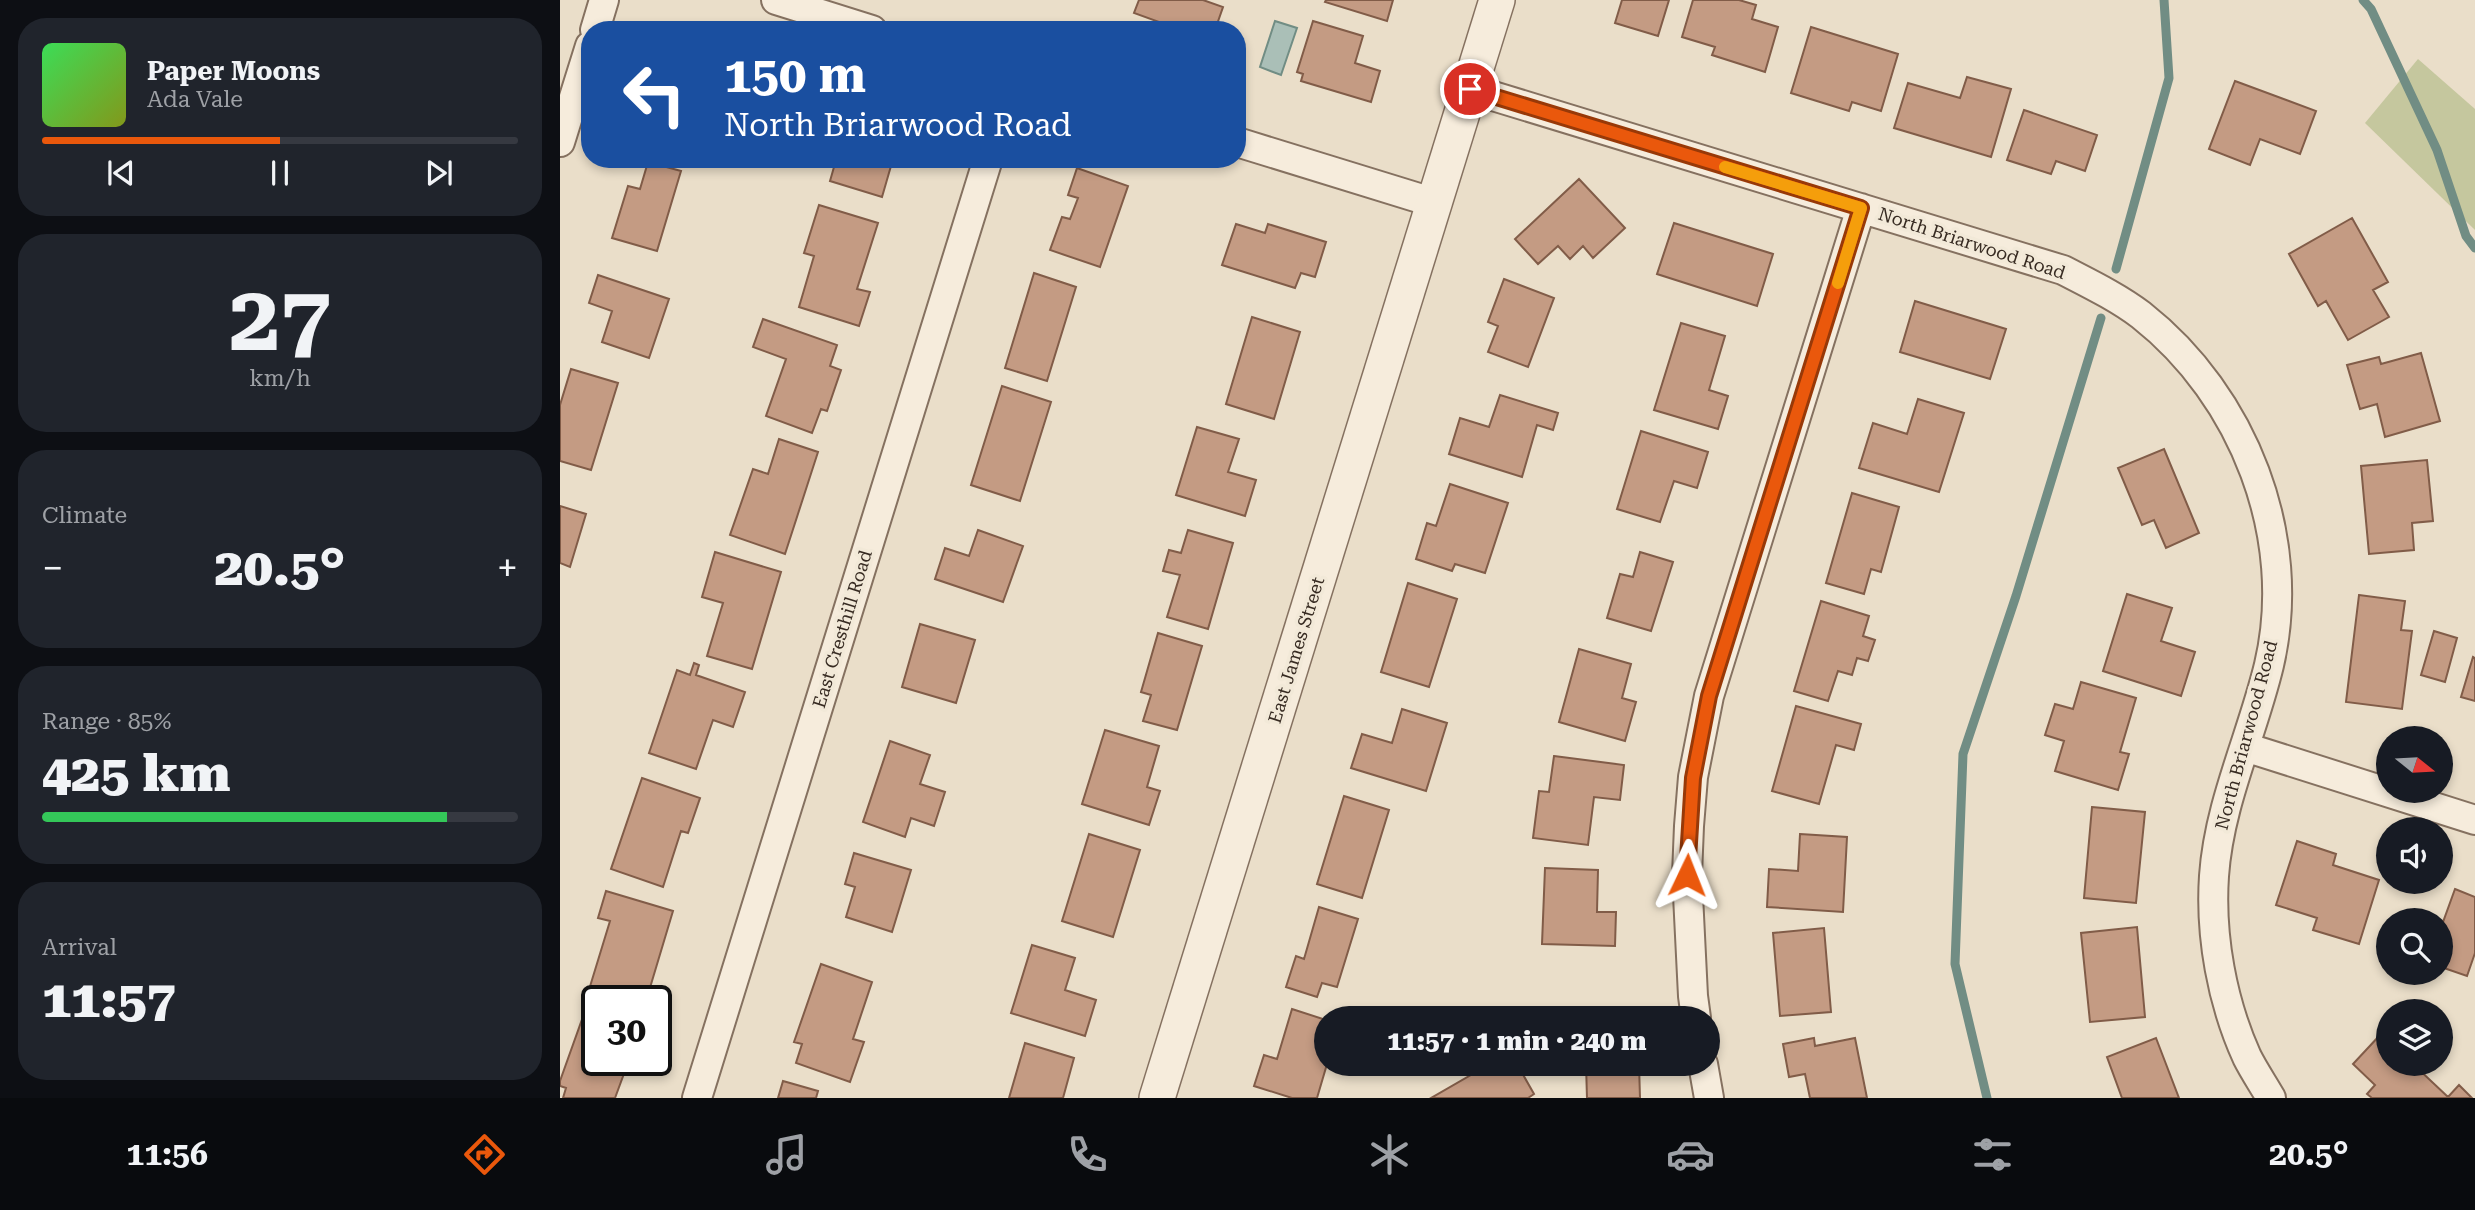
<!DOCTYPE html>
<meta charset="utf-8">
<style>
body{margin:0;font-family:"Roboto Serif",serif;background:#20242c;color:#f1f3f6;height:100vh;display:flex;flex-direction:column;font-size:26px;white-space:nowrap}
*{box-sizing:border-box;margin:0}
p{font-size:23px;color:#9ea1a6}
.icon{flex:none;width:38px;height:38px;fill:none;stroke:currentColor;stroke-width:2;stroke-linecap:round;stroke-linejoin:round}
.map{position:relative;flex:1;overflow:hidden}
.panel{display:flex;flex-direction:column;gap:18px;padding:18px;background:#0d0f14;width:560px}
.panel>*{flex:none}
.guide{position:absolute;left:21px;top:21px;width:665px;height:147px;border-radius:28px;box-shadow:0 4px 10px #0003;background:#1a4fa0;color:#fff;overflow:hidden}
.needle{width:46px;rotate:108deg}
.buttons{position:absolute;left:1816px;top:726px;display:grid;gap:14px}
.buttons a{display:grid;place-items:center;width:77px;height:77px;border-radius:50%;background:#171b24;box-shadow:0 4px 10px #0003;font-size:35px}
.speed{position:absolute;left:21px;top:985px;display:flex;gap:14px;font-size:35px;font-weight:700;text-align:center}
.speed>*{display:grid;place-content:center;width:91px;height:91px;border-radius:50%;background:#171b24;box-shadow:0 4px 10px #0003;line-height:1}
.speed .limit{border:4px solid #111;border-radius:10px;background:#fff;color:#111}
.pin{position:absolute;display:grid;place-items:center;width:60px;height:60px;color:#fff;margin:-30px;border:4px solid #fff;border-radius:50%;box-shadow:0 2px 7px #0007}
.me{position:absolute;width:77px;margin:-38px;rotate:2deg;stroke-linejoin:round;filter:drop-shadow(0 0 5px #0008)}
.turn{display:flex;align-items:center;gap:24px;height:147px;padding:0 28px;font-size:32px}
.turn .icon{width:91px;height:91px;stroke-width:2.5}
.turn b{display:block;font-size:49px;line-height:60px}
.big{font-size:52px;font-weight:800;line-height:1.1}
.panel .card{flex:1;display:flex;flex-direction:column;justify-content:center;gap:10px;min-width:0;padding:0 24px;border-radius:28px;background:#20242c}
.panel .dial{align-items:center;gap:0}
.dial b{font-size:91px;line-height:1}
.song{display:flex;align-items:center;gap:21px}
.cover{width:84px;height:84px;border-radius:10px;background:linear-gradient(135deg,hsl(130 70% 55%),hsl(70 70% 35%))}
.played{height:7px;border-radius:4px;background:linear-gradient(90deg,#ea580c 50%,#363941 50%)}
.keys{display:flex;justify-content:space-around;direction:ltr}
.heat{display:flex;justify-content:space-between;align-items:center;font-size:38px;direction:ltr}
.charge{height:10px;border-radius:5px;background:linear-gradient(90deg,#34c759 85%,#363941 0)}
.trip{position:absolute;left:754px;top:1006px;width:406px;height:70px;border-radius:35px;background:#171b24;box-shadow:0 4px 10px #0003;font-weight:800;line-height:70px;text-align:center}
.menu{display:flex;height:112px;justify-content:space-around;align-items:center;background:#090b0e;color:#9ea1a6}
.menu .icon{width:49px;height:49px}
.menu .selected{color:#ea580c}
.menu b{font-size:32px;color:#f1f3f6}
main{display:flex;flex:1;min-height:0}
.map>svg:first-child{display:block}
.green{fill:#c5c79e}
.water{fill:#aabfb7;stroke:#718d84;stroke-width:2}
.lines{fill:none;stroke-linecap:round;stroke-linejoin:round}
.stream{stroke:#718d84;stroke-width:9}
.building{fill:#c49b83;stroke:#815c48;stroke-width:2}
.minor-casing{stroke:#857160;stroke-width:32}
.tertiary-casing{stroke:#857160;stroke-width:38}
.minor{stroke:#f6ecdc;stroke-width:28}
.tertiary{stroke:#f6ecdc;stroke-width:35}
.route-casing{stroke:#983908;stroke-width:18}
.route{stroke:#ea580c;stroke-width:12}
.slow{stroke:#f59e0b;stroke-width:12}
.labels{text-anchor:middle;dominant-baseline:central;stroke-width:7;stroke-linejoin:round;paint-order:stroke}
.street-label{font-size:18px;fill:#372b22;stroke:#f2e9d8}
</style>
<main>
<section class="panel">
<div class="card">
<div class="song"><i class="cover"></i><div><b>Paper Moons</b><p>Ada Vale</p></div></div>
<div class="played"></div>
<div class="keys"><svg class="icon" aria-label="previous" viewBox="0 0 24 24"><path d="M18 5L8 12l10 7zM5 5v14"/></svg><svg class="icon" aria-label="pause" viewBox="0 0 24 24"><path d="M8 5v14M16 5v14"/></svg><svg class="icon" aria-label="next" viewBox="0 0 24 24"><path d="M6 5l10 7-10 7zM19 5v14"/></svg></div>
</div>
<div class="card dial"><b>27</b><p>km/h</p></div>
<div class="card"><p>Climate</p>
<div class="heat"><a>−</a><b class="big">20.5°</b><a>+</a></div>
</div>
<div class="card"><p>Range · 85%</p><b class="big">425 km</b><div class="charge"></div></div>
<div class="card"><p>Arrival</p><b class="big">11:57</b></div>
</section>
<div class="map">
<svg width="1915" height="1098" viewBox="0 0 1915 1098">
<rect width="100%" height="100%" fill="#eadec9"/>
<!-- green -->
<path class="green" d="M1858 59 1915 109V230L1805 123Z"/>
<!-- water -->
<path class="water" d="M715 21 737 28 721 75 700 67Z"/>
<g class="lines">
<!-- stream -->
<path class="stream" d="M1803 0 1811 9 1877 150 1906 236 1915 248
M1556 269 1609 78 1604 0
M1427 1098 1395 964 1403 754 1456 596 1541 318"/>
</g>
<!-- building -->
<path class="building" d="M579 0H643L663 7 655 30H599L602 23 574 13Z
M766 0H833L827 21 765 2Z
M1062 0H1109L1098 36 1055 23Z
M1133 0H1179L1196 5 1192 19 1218 27 1205 72 1152 55 1155 47 1122 37Z
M753 21 803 36 795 63 820 71 811 102 741 81 743 74 737 72Z
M1251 27 1338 54 1321 111 1292 102 1289 111 1231 93Z
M1407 77 1451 89 1431 157 1334 128 1348 83 1400 98Z
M1675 81 1756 111 1740 154 1700 139 1690 165 1649 149Z
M1464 110 1537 135 1525 171 1496 161 1491 174 1447 160Z
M289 159H333L322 197 270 181 276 160 287 164Z
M88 162 121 171 97 251 52 238 68 186 80 189Z
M517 168 568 186 540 267 490 250 502 217 510 219 518 198 508 195Z
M1019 179 1065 228 1033 258 1023 246 1010 259 998 246 978 264 955 239Z
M259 205 318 223 297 289 310 292 299 326 239 307 254 256 244 253Z
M1792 218 1828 282 1813 290 1829 317 1788 340 1766 301 1758 306 1729 254Z
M1114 223 1213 254 1197 306 1097 274Z
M676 224 705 233 708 224 766 242 755 277 741 273 735 288 662 265Z
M474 273 516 287 487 381 445 368Z
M38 275 109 299 89 358 42 342 52 311 29 303Z
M944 279 994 298 968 367 928 352 938 326 928 322Z
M1355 301 1446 329 1430 379 1340 352Z
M692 317 740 332 714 419 666 404Z
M203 319 277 345 270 366 281 370 267 411 261 409 252 433 206 416 226 359 193 347Z
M1121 323 1165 336 1149 390 1168 396 1158 429 1094 410Z
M1861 353 1880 421 1825 437 1817 404 1800 409 1787 365 1819 357 1821 364Z
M11 369 58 383 31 470 0 461V405Z
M442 386 491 402 460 501 411 485Z
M940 395 998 413 993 430 977 425 962 477 889 454 900 418 929 427Z
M1358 399 1404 413 1379 492 1299 468 1313 423 1347 434Z
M637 427 679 439 668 472 696 480 685 516 616 495Z
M1081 431 1148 452 1137 488 1114 481 1100 522 1057 509Z
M219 439 258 452 225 554 170 535 193 469 208 474Z
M1604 449 1639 533 1606 548 1594 520 1582 525 1558 468Z
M1867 460 1873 521 1852 523 1854 550 1809 554 1801 466Z
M890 484 948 503 925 573 895 564 892 571 856 559 867 523 876 526Z
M1292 493 1339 507 1321 572 1311 569 1304 594 1266 583Z
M0 506 26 514 10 567 0 563Z
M418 530 463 546 443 602 375 579 385 548 409 556Z
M628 530 673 543 648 629 607 617 620 575 603 571 609 550 621 553Z
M155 552 221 572 192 669 147 656 163 603 142 597Z
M1080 552 1113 562 1091 631 1047 618 1060 574 1073 577Z
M848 583 897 599 869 687 821 672Z
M1567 594 1612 608 1601 641 1635 652 1621 696 1543 671Z
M1799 595 1845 601 1841 630 1852 631 1842 709 1786 702Z
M1261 601 1309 616 1303 636 1315 640 1308 661 1297 658 1292 675 1278 671 1268 701 1234 691Z
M360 624 415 640 396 703 342 687Z
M1874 631 1897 638 1885 682 1861 675Z
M598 633 642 646 617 730 583 721 591 695 581 692Z
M1019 649 1071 664 1062 698 1076 702 1065 741 999 722Z
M1913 657 1915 658V701L1901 697Z
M134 663 139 665 136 675 185 692 173 727 153 720 136 769 89 753 117 670 130 675Z
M1521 682 1576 698 1560 752 1569 754 1558 790 1495 771 1504 741 1485 735 1495 704 1513 709Z
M1236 706 1301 724 1294 750 1276 745 1259 804 1212 791Z
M842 709 887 723 866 791 791 768 802 734 832 743Z
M545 730 599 746 587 787 600 791 589 825 522 804Z
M330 741 370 755 360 784 385 792 374 826 351 818 345 837 303 822Z
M994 756 1064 765 1060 800 1034 797 1028 845 973 838 979 791 989 792Z
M82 778 140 798 128 833 121 831 103 887 51 869Z
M784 796 829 810 802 898 757 884Z
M1532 807 1585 812 1576 903 1524 898Z
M529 834 580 850 553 937 502 921Z
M1240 834 1287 837 1283 912 1207 907 1209 869 1238 871Z
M1737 841 1776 854 1773 865 1819 880 1799 944 1753 930 1757 918 1716 905Z
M294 853 351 870 332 932 286 917 295 887 285 884Z
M985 868 1038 870 1037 912H1056L1055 946 982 944Z
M1895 889 1915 897V953L1907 976 1881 967V921L1883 922Z
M46 891 113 911 86 1001H52L28 993 50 921 38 918Z
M759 907 798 919 777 987 762 983 757 997 726 987 736 956 744 959Z
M1851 910 1880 920H1848Z
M1577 927 1585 1017 1530 1022 1521 933Z
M1264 928 1271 1012 1220 1016 1213 933Z
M472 945 515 958 505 990 536 1000 525 1036 451 1013Z
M261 964 312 982 293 1039 304 1042 290 1082 236 1063 242 1044 234 1042Z
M732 1009 766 1020 767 1064 757 1098H732L694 1086 704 1055 717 1059Z
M25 1011 37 1015V1060H69L55 1098H3L6 1088 0 1086V1081Z
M1821 1034 1829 1041V1064H1853L1888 1097 1899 1085 1912 1098H1812L1807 1094 1815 1085 1793 1064Z
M1254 1038 1255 1046 1295 1038 1307 1098H1250L1245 1074 1229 1077 1223 1044Z
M1596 1038 1619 1098H1562L1547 1057Z
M465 1043 514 1058 503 1098H449Z
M930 1064H957L974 1094 968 1098H871Z
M1026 1064H1079L1080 1098H1027Z
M223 1081 258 1091 256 1098H218Z"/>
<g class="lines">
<defs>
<path id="minor" d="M216 0 312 30
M35 30 44 0
M910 89 1503 270C1530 284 1557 297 1581 315 1684 396 1739 537 1709 665 1692 736 1659 803 1654 876 1650 936 1662 1002 1687 1057 1694 1071 1703 1084 1711 1098
M0 142 30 46
M677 142 875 203
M1685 747 1915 820
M1136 1018 1133 996 1127 875 1129 826 1133 777 1149 696 1301 208
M1143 1064 1149 1098
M137 1098 428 159"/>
<path id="tertiary" d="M597 1098 937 0"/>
</defs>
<!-- minor casing -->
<use href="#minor" class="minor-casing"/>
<!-- tertiary casing -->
<use href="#tertiary" class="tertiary-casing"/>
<!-- minor -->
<use href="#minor" class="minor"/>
<!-- tertiary -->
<use href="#tertiary" class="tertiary"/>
</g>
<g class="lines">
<defs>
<path id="route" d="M910 89 1301 208 1149 696 1133 778 1127 875"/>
</defs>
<!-- route casing -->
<use href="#route" class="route-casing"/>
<!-- route -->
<use href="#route" class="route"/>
<!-- slow -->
<path class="slow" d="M1165 167 1301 208 1278 283"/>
</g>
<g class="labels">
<!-- street labels -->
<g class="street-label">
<text transform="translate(1412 243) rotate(18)">North Briarwood Road</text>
<text transform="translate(282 629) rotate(-73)">East Cresthill Road</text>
<text transform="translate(736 650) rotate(-73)">East James Street</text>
<text transform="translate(1686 735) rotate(-75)">North Briarwood Road</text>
</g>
</g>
</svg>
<div class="buttons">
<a><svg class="needle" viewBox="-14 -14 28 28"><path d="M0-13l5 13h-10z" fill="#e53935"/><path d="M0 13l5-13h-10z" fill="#9ea1a6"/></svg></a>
<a><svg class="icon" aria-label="sound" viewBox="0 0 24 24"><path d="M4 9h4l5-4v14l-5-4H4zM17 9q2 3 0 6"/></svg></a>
<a><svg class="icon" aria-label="search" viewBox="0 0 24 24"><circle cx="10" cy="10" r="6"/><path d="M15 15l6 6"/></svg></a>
<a><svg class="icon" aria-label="layers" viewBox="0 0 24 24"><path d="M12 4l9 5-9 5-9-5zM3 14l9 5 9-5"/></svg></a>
</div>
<div class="speed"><div class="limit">30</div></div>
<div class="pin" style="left:910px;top:89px;background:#d93025"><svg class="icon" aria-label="arrive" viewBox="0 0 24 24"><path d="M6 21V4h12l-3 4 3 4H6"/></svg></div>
<svg class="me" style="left:1127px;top:875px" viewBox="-20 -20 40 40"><path d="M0-17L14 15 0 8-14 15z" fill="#ea580c" stroke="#fff" stroke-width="4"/></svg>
<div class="trip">11:57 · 1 min · 240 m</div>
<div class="guide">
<div class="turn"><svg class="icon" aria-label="left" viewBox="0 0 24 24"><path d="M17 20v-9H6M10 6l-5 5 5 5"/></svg><div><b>150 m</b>North Briarwood Road</div></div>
</div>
</div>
</main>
<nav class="menu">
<b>11:56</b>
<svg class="icon selected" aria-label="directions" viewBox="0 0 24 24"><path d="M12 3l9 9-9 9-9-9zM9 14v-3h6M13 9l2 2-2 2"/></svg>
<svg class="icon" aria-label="music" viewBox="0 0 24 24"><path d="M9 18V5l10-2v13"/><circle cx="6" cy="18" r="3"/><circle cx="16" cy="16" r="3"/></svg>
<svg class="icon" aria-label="phone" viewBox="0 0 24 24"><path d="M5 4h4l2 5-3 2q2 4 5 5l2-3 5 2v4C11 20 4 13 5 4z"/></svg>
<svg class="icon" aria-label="climate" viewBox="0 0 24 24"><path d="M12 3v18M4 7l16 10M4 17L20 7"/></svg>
<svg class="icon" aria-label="car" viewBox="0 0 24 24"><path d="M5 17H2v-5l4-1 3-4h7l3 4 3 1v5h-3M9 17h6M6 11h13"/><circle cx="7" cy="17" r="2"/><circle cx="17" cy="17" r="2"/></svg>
<svg class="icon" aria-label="filters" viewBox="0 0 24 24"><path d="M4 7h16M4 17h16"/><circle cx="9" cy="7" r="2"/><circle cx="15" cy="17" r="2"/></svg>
<b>20.5°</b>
</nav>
